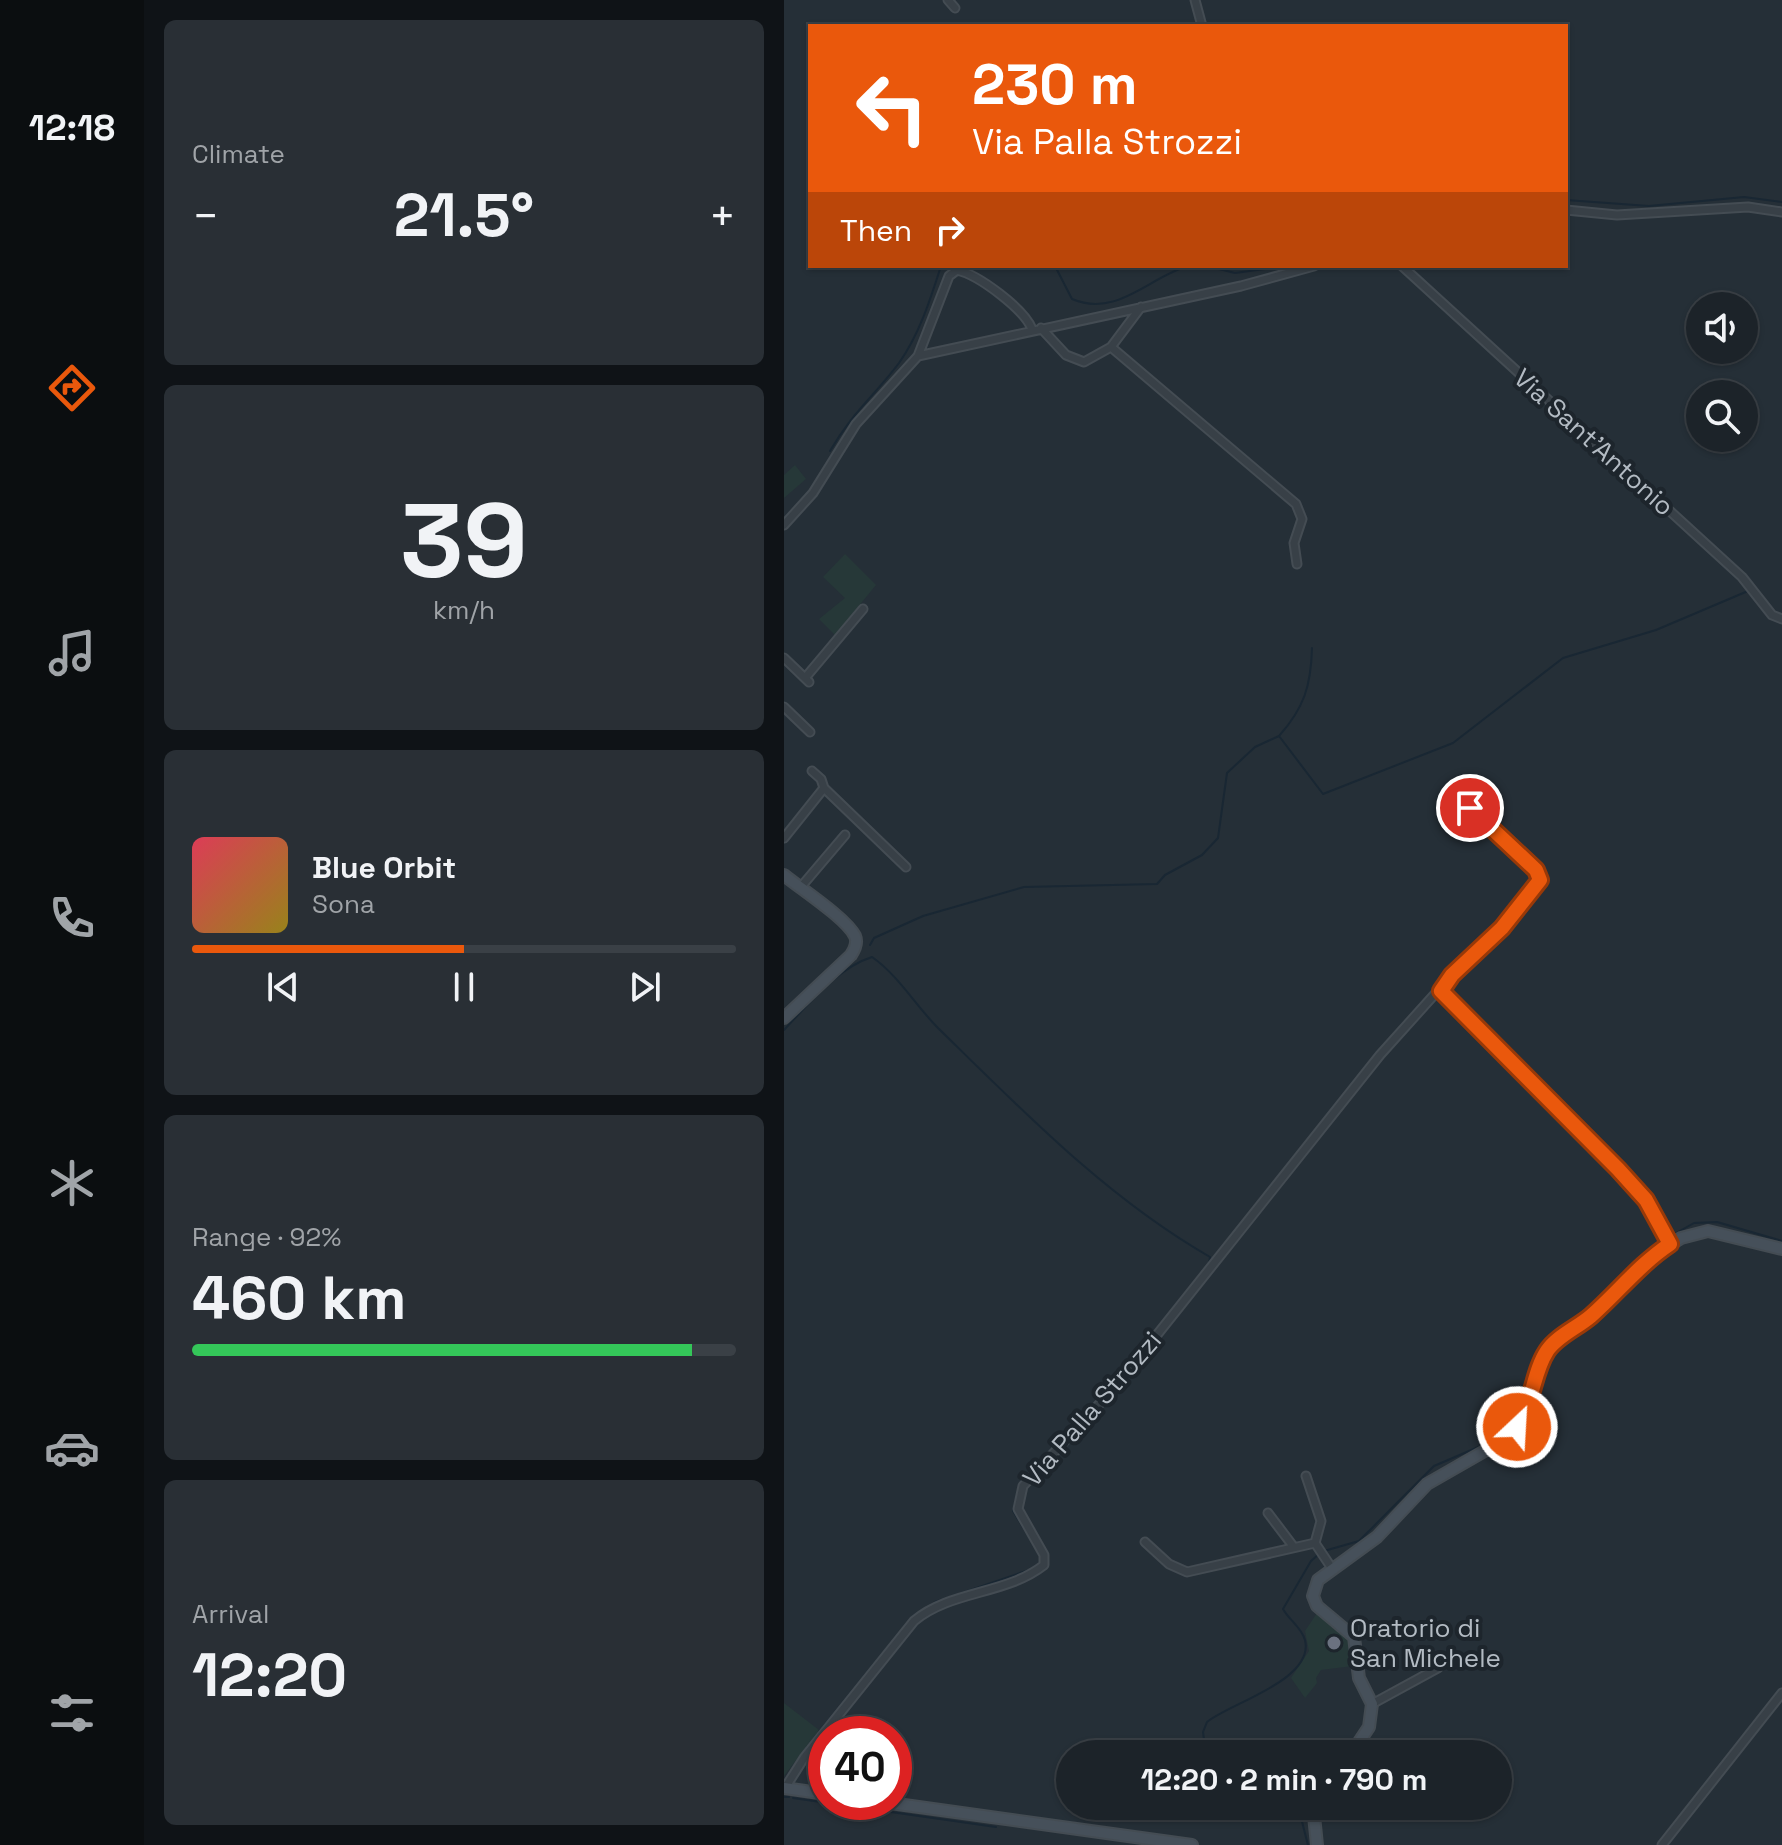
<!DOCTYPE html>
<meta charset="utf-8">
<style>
body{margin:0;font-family:"Space Grotesk",sans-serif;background:#292f35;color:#f1f3f6;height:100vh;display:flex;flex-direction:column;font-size:30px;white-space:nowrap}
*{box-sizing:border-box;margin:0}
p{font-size:26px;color:#a0a4a8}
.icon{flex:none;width:44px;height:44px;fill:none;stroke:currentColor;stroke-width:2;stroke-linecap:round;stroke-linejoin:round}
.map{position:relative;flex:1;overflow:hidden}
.drawer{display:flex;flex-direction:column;gap:20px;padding:20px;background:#0f1317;width:640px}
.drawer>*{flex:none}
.banner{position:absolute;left:24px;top:24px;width:760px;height:244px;border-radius:0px;box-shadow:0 2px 6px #0004,0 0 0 2px #3a4046;background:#ea580c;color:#fff;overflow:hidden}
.tools{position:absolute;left:902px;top:292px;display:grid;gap:16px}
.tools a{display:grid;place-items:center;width:72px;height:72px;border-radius:50%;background:#1c2329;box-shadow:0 2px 6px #0004,0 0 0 2px #3a4046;font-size:40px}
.speed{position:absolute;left:24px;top:1716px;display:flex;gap:16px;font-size:40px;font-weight:700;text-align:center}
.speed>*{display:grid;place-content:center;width:104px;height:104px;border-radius:50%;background:#1c2329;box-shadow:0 2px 6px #0004,0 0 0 2px #3a4046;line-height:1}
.speed .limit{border:12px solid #d22;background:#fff;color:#111}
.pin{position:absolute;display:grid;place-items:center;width:68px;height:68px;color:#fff;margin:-34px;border:4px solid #fff;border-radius:50%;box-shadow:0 2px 8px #0007}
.me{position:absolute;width:88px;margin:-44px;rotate:25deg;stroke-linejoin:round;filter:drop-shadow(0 0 6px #0008)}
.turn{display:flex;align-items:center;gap:28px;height:168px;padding:0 32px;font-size:36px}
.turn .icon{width:104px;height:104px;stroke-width:2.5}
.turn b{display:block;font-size:56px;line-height:68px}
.then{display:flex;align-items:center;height:76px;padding:0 32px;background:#0003;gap:16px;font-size:30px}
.big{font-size:60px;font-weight:800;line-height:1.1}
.drawer .tile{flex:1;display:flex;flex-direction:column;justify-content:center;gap:12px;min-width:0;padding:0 28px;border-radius:12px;background:#292f35}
.drawer .dial{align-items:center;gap:0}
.dial b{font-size:104px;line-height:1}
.song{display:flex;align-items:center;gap:24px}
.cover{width:96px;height:96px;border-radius:12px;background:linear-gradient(135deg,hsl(350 70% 55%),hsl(50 70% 35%))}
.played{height:8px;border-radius:4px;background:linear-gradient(90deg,#ea580c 50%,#3a4046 50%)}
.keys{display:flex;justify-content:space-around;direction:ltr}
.heat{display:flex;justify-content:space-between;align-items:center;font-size:44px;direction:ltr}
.charge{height:12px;border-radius:6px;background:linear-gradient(90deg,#34c759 92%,#3a4046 0)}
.trip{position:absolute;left:272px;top:1740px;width:456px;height:80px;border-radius:40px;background:#1c2329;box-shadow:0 2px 6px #0004,0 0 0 2px #3a4046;font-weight:800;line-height:80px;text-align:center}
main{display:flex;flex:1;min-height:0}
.tab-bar{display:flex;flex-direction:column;width:144px;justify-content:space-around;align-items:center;background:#0b0e10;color:#a0a4a8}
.tab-bar .icon{width:56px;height:56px}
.tab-bar .selected{color:#ea580c}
.tab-bar b{font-size:36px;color:#f1f3f6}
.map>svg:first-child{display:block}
.green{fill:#263838}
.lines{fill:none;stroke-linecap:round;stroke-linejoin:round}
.stream{stroke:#192733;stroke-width:2}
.street-casing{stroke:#444c53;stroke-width:11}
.secondary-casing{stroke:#444c53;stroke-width:14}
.street{stroke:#384047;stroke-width:7}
.secondary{stroke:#46505a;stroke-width:10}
.route-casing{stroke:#983908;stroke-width:20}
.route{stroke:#ea580c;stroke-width:14}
.worship-dot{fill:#6b7280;stroke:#1d252c;stroke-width:3}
.labels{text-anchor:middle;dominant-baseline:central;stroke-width:8;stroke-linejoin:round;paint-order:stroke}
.street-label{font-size:26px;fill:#b3bbc3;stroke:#1d252c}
.poi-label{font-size:26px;fill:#b3bbc3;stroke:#1d252c;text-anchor:start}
</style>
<main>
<nav class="tab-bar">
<b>12:18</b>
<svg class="icon selected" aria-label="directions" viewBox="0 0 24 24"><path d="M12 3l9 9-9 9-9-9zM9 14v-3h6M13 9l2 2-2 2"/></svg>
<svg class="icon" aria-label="music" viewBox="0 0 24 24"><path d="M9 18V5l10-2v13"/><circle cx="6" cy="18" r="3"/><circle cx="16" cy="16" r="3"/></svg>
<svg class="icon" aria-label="phone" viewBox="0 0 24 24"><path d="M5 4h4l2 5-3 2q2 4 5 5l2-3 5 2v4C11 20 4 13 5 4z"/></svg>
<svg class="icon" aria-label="climate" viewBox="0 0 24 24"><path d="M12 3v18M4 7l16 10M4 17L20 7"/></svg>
<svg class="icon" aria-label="car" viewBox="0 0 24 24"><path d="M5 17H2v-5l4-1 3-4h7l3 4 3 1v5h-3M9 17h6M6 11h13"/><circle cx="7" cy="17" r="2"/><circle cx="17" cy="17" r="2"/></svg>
<svg class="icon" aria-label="filters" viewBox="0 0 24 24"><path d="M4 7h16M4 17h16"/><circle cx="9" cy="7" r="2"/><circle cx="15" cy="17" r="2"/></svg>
</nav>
<section class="drawer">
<div class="tile"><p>Climate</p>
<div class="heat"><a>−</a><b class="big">21.5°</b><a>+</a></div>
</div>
<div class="tile dial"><b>39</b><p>km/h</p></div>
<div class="tile">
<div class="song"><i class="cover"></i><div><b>Blue Orbit</b><p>Sona</p></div></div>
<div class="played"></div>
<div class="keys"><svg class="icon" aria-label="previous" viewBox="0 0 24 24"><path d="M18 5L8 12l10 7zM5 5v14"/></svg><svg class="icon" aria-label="pause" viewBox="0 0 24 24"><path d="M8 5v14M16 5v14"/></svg><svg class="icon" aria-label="next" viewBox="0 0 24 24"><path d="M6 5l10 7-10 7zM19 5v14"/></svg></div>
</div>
<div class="tile"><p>Range · 92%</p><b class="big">460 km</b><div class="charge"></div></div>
<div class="tile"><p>Arrival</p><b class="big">12:20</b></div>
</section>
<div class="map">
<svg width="998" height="1845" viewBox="0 0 998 1845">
<rect width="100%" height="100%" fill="#252f37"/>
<!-- green -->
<path class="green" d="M11 465 22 479 0 498V475Z
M61 554 92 585 51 635 35 619 61 598 39 577Z
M533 1613C562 1630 568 1632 569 1666L537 1670 532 1678 533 1683 521 1698 507 1678 525 1651 521 1631Z
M0 1703 35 1730 0 1776Z"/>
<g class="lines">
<!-- stream -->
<path class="stream" d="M782 200 865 206 960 197 998 202
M271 266 288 299C333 318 365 277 404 266
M423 266 451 273 503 266
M46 451C67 414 91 395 115 363 136 333 146 300 157 266
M495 736C520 708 527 686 528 648
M86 945 90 938 139 916 240 887 373 884 381 875 418 855 434 838 443 773 471 747 495 736 539 794 669 743 779 658 872 630 964 591
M0 1030C25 1004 53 968 88 957 114 975 132 1006 154 1028 239 1111 323 1198 426 1257L425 1264
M338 1373 414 1278
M235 1488 229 1511 255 1553
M540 1551 575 1541 650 1466 706 1442 723 1430 744 1389 751 1356 758 1345 804 1311 869 1246 910 1223 933 1222 998 1241
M130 1617 151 1602 245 1570
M35 1732 125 1621
M436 1754 421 1747 419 1732 423 1722C446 1703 531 1680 521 1640 518 1628 505 1620 499 1609L527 1561 535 1554
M0 1797H5
M9 1798 212 1827
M514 1806 524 1845"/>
<defs>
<path id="street" d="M164 0 171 8
M411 0 418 26
M782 210 833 215 964 207 998 212
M618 266 958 577 988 615 998 619
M257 328 282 355 300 362 327 347 357 307
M327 347 512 504 518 519 510 543 513 564
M134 356 165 276 173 270C195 275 240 309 248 329
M0 525 29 493 72 424 134 356 457 286 530 266
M0 658 25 682
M21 678 79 609
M0 707 26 732
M28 771 37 779 40 788
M40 788 122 867
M0 838 40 788
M16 888 61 835
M657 991 834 1169 862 1200 886 1244
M522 1476 537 1521 531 1543 549 1570
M484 1513 509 1546
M361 1542 385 1564 403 1572 531 1543
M588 1704 654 1668
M1 1788 20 1758 130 1621C167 1590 222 1595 260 1565V1555L234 1509 239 1486 333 1385 596 1055 668 975 703 944 751 890 756 880 752 870 686 808
M878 1845 998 1693"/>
<path id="secondary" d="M0 875C17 889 62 918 71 936 74 943 71 949 67 955L0 1018
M567 1754 585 1727 588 1704 575 1678 570 1637 533 1606 529 1596 534 1580 593 1537 643 1484 725 1437 745 1406 757 1362 766 1347 805 1318 876 1251 897 1238 924 1231 998 1249
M0 1788 42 1794
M99 1802 408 1845
M529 1806 533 1845"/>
</defs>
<!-- street casing -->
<use href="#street" class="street-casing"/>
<!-- secondary casing -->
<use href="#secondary" class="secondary-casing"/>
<!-- street -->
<use href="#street" class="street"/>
<!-- secondary -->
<use href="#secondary" class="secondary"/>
</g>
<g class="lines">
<defs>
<path id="route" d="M686 808 752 870 756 880 718 928 668 975 657 991 834 1169 862 1200 886 1244C856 1264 834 1292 807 1316 793 1328 773 1336 763 1351 749 1372 749 1403 733 1427"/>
</defs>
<!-- route casing -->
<use href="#route" class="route-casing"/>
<!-- route -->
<use href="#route" class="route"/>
</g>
<!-- markers -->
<circle class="worship-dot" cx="550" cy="1643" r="8"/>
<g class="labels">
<!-- street labels -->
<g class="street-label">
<text transform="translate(810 442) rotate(42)">Via Sant'Antonio</text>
<text transform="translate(308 1409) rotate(-49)">Via Palla Strozzi</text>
</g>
<!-- poi labels -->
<g class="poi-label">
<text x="566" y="1628">Oratorio di<tspan x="566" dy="30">San Michele</tspan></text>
</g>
</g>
</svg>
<div class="tools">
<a><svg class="icon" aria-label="sound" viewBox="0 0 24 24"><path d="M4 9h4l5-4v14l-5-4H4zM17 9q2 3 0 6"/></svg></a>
<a><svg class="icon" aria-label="search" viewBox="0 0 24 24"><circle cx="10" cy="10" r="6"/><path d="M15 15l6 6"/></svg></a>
</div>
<div class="speed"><div class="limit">40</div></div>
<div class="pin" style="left:686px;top:808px;background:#d93025"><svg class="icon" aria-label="arrive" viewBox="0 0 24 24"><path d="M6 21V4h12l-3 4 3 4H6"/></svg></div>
<svg class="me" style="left:733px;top:1427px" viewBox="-20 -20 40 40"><circle r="17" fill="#ea580c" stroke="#fff" stroke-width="3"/><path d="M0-11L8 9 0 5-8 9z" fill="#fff"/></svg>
<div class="trip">12:20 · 2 min · 790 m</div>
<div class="banner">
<div class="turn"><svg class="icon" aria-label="left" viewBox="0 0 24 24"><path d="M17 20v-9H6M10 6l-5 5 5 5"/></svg><div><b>230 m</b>Via Palla Strozzi</div></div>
<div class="then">Then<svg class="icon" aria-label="right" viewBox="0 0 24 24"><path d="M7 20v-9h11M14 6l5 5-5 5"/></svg></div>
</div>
</div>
</main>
